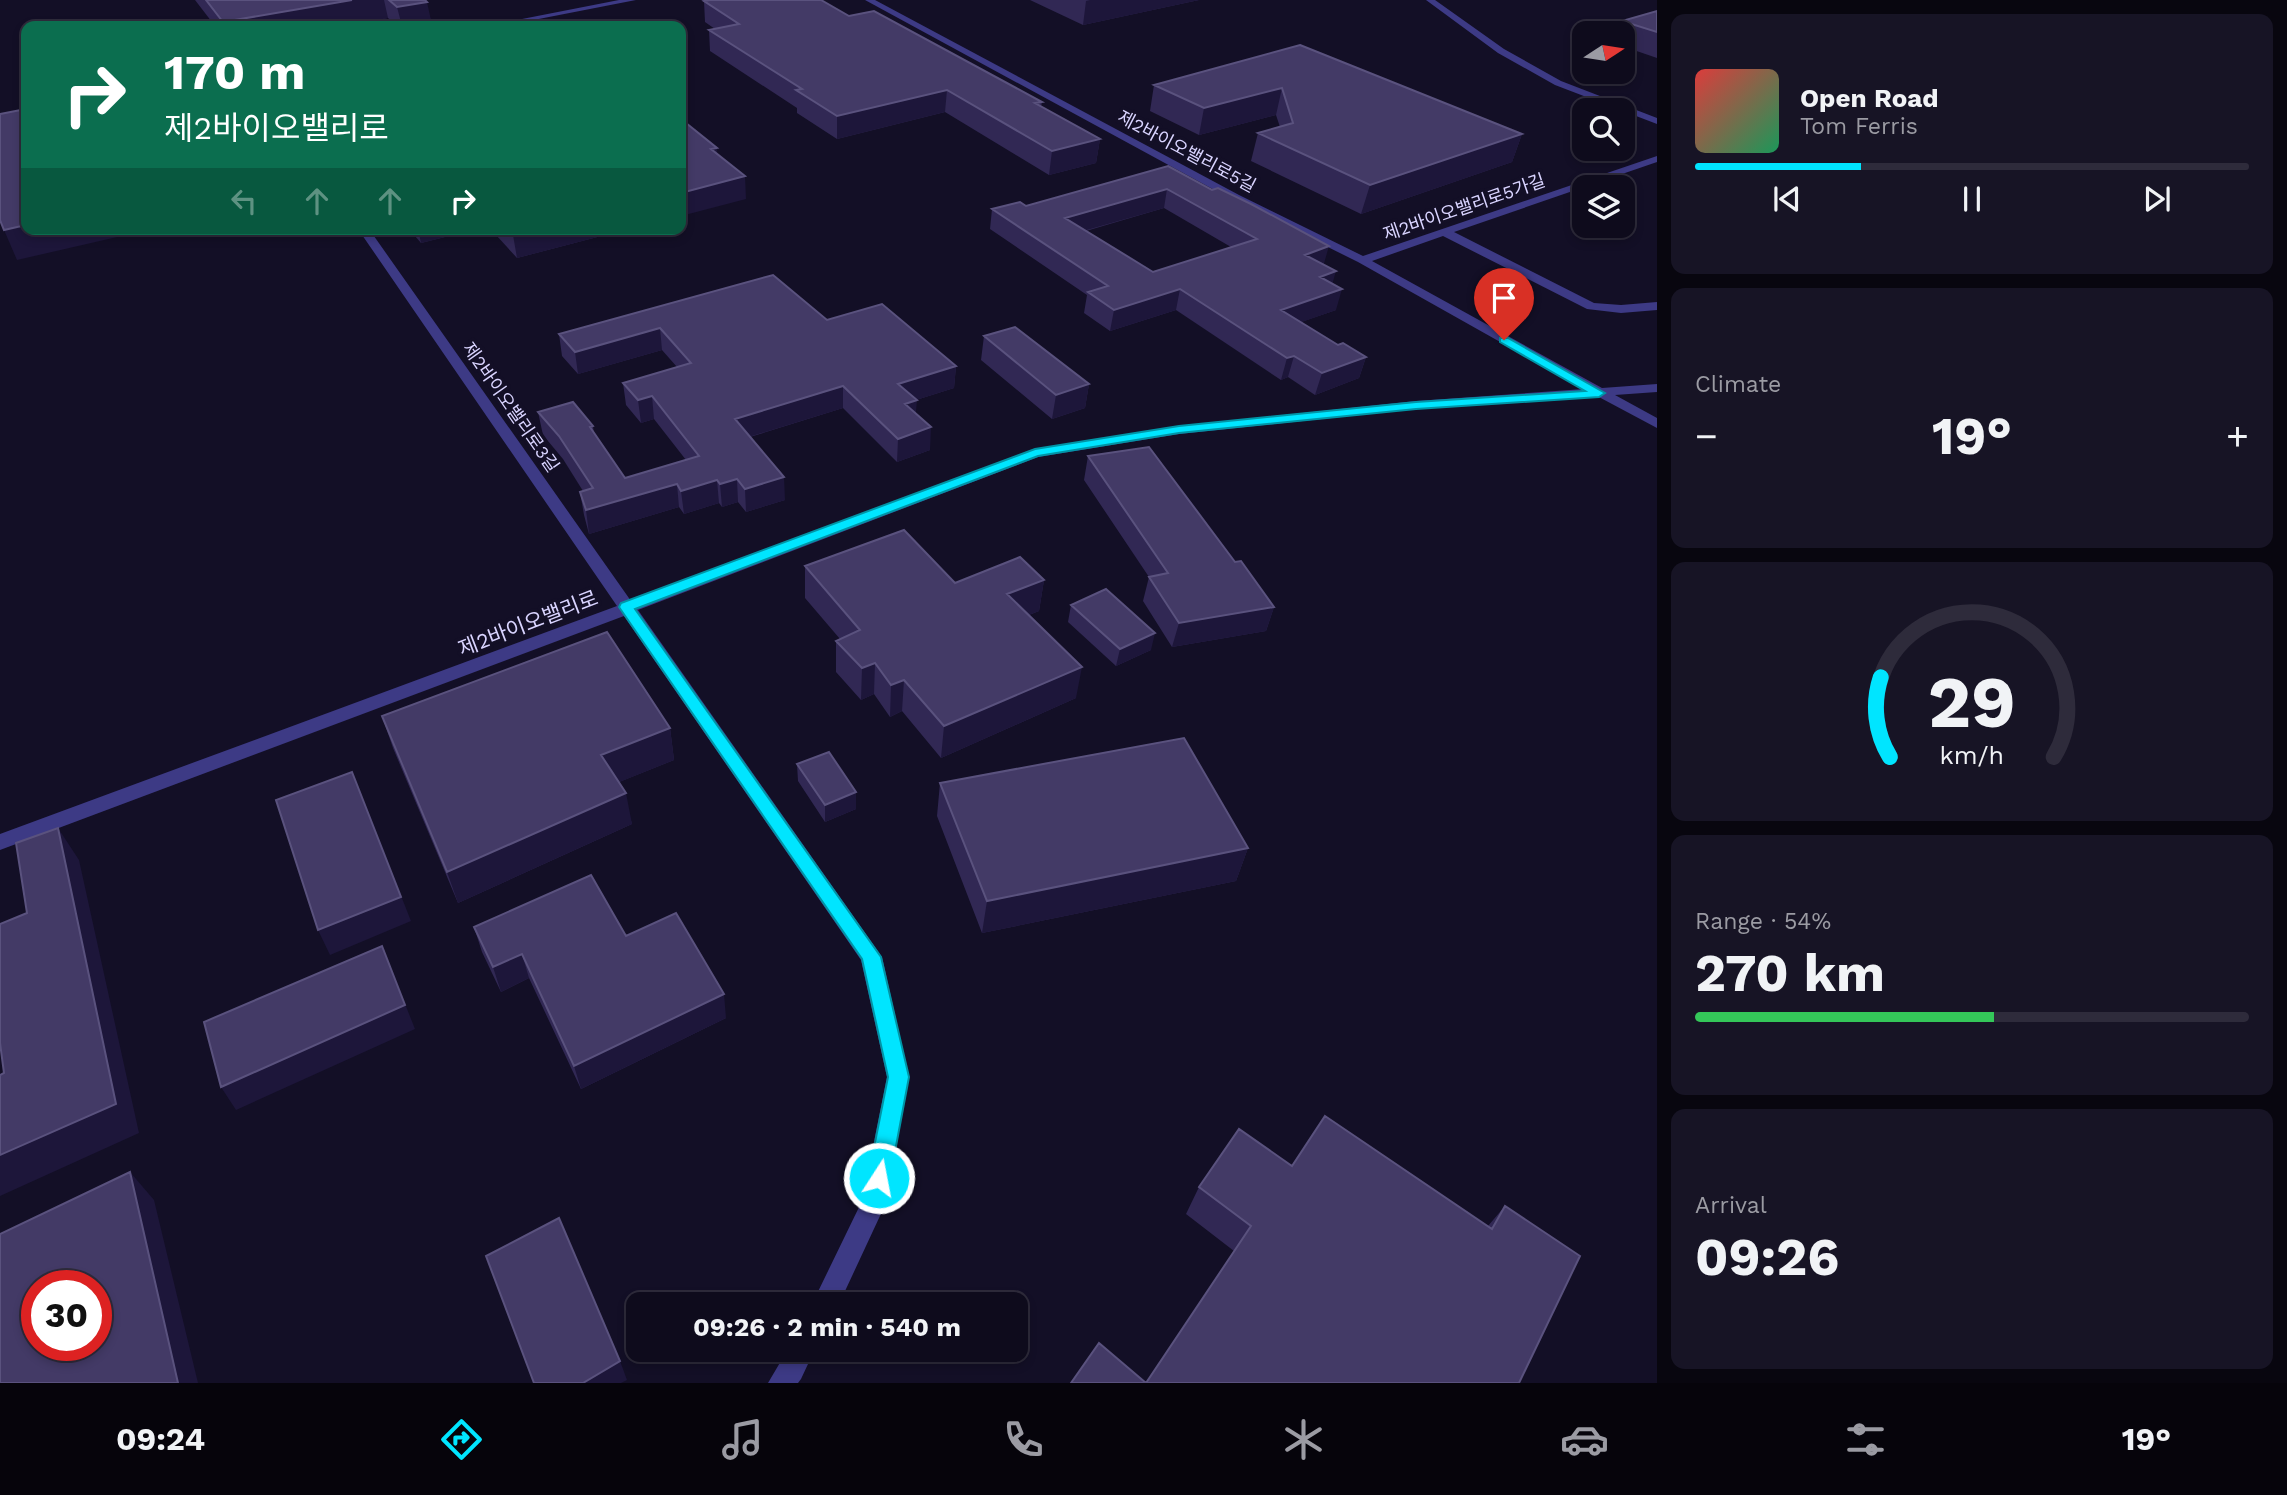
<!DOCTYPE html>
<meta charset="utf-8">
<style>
body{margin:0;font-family:"Work Sans","Noto Sans KR",sans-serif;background:#171425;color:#f1f3f6;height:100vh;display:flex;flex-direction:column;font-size:26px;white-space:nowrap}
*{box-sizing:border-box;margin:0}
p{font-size:23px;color:#9b9ba3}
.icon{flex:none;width:38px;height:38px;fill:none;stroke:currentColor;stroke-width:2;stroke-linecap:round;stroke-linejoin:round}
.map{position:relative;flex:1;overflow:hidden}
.sheet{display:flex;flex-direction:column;gap:14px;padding:14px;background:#08060f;width:630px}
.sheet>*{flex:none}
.guide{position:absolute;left:21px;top:21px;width:665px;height:214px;border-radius:14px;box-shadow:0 4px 10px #0003,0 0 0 2px #2e2b3b;background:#0b6e4f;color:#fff;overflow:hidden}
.needle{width:46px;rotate:78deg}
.fabs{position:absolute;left:1572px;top:21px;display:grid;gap:14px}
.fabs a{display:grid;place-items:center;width:63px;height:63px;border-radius:14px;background:#0e0b1c;box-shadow:0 4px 10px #0003,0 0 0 2px #2e2b3b;font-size:35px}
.speed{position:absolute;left:21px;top:1270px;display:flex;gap:14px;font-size:35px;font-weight:700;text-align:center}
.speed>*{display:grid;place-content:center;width:91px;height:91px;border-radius:50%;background:#0e0b1c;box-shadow:0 4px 10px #0003,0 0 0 2px #2e2b3b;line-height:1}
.speed .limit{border:10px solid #d22;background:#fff;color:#111}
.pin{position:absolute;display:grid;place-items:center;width:60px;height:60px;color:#fff;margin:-72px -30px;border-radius:50% 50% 50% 0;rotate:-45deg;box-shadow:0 0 7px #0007}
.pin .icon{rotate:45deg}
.me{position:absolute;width:77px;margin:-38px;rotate:11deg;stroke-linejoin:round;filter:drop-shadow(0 0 5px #0008)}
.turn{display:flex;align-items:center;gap:24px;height:147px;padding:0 28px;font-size:32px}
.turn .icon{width:91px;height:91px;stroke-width:2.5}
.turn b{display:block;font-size:49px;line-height:60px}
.lanes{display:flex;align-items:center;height:66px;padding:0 28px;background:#0003;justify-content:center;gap:35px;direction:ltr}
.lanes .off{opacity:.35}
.big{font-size:52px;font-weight:700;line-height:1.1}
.sheet .card{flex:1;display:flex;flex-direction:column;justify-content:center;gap:10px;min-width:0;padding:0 24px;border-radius:14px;background:#171425}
.sheet .dial{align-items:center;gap:0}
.dial svg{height:182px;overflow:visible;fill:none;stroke:#2e2b3b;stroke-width:7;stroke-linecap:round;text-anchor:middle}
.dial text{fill:#f1f3f6;stroke:none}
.song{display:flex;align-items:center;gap:21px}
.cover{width:84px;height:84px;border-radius:10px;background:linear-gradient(135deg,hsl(0 70% 55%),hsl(150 70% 35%))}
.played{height:7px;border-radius:4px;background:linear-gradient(90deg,#00e5ff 30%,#2e2b3b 30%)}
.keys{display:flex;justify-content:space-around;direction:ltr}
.heat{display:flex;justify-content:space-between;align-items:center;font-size:38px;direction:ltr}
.charge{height:10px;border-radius:5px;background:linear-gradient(90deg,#34c759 54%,#2e2b3b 0)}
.trip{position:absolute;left:626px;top:1292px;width:402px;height:70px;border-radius:14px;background:#0e0b1c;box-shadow:0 4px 10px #0003,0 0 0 2px #2e2b3b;font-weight:700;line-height:70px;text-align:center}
.menu{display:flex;height:112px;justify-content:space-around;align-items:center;background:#06040b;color:#9b9ba3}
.menu .icon{width:49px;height:49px}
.menu .current{color:#00e5ff}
.menu b{font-size:32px;color:#f1f3f6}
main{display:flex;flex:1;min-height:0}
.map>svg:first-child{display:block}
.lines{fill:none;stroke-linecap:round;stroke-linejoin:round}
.minor{fill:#3d3a85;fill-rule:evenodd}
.tertiary{fill:#3d3a85;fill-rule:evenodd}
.wall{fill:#312854;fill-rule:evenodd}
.shaded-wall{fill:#1d163a}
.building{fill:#433a66;stroke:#5a527e;stroke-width:2;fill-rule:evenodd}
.route{fill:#00e5ff;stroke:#0095a6;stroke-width:2}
.labels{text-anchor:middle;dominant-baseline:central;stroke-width:7;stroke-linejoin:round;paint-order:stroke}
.far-street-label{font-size:18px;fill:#d9d4ff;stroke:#130f26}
.street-label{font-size:21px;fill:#d9d4ff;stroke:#130f26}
</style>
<main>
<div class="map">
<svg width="1657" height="1383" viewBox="0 0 1657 1383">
<rect width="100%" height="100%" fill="#130f26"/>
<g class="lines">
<!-- minor -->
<path class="minor" d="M865 0H875L1239 195 1363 256 1657 156V162L1454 232 1594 303 1621 305 1657 302V310L1621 313 1587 309 1443 236 1372 261 1602 388 1657 384V392L1615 395 1657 418V428L1597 396 1416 409 1179 434 1038 457 638 610 882 957 909 1077 886 1203 839 1304H812L862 1201 887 1077 861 960 624 616 0 850V834L617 606 358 229H369L631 601 1035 449 1179 426 1416 401 1584 389 1358 262 1231 199Z
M1426 0H1435L1504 49 1561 81 1657 118V124L1555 85 1498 53Z
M788 1349H815L801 1379 798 1383H768Z"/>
<!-- tertiary -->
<path class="tertiary" d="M619 0H636L503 26H487Z"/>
</g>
<!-- wall -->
<path class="wall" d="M195 0H425L432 25 397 26 388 18 342 26H215Z
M1030 0H1199L1083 25Z
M704 1 849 16 1042 102 1041 107 1100 139 1096 163 1049 175 945 112 837 139 797 113V108L710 51 709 30 715 29 705 22Z
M1657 11V58L1622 46V33H1617L1622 21Z
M1300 45 1522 134 1512 162 1361 214 1251 161 1258 133 1280 127 1276 115 1199 135 1150 111 1154 85Z
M1168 166 1324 265 1332 284 1336 310 1301 322 1338 345 1366 357 1359 378 1315 395 1288 377 1281 380 1176 310 1110 331 1084 313 1087 295 990 229 992 209 1026 206ZM1164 208 1231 247 1153 272 1086 231Z
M409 229H469V231L421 243Z
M495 229H628L517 258 496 235Z
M827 320 956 366 954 388 916 400V414L930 450 897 462 843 408 750 437 785 500 746 512 738 502 722 507 719 503 684 514 679 507 589 534 584 515 580 492 583 491 563 459 543 435 538 412 593 426 594 434 625 478 686 460 654 419 641 423 626 405 623 383 677 367 662 350 578 374 562 356 559 334Z
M984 336 1089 384 1085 408 1052 419 981 360Z
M1088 456 1235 562 1274 607 1266 631 1172 647 1143 601 1149 577 1084 480Z
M805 566 955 583 1044 580 1039 611 1029 615 1076 698 941 758 902 711 890 717 874 694 861 700 836 672V641L840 639 805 598Z
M1071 605 1151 650 1116 666 1068 622Z
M382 716 670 728 674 760 619 782 632 824 458 903 393 748Z
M797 764 856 792V809L825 822 798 781Z
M940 783 1248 848 1236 881 982 933 937 816Z
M474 927 726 1018 581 1089 529 978 501 992 482 952Z
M1292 1166 1488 1226 1505 1206 1519 1383 1234 1251 1186 1214 1199 1187Z"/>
<!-- shaded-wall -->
<path class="shaded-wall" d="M352 0H384L388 18 342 26H224L223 22Z
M1090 0H1199L1083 25 1086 1Z
M427 2 432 25 402 26 397 7Z
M1282 88 1276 115 1199 135 1204 108Z
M947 90 945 112 837 139V116Z
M1522 134 1512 162 1361 214 1370 185Z
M1100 139 1096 163 1049 175 1052 151Z
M717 148 718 170 711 149Z
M745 176 746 199 681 216V193Z
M1167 189 1164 208 1062 237 1065 218Z
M26 225V229H152L17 260 4 230Z
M418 229H469V231L421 243Z
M534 229H628L517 258 513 235Z
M1329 246 1323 267 1305 255Z
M1336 271 1330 292 1320 277Z
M1180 289 1176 310 1110 331 1114 310Z
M1342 289 1336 310 1276 331 1281 310Z
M660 328 662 350 578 374 575 352Z
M1294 356 1288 377 1281 380 1287 358Z
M1366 357 1359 378 1315 395 1322 373Z
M956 366 954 388 897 406 898 384Z
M1089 384 1085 408 1052 419 1056 395Z
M843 386V408L736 441 735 419Z
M652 396 654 419 641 423 638 400Z
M917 400 915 423 905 404Z
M931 427 930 450 897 462 898 439Z
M784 477 785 500 746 512 745 489Z
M737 479 738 502 722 507 720 484Z
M717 480 719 503 684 514 681 491Z
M677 484 679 507 589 534 586 510Z
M1044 580 1039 611 1003 625 1007 594Z
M1274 607 1266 631 1172 647 1179 623Z
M1155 633 1151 650 1116 666 1120 649Z
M875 663 874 694 861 700 862 668Z
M1082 667 1076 698 941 758 944 726Z
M904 680 902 711 890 717 891 685Z
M670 728 674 760 607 787 601 755Z
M352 772 411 921 330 955 318 930Z
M856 792V809L825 822V805Z
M626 793 632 824 458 903 447 872Z
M58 828 79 860 139 1133 0 1196V1155Z
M1248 848 1236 881 982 933 987 901Z
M382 946 415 1029 236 1110 221 1087Z
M522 954 529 978 501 992 493 967Z
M724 994 726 1018 581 1089 574 1066Z
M130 1172 154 1200 198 1383H178Z
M620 1361 627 1380 621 1383H583Z"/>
<!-- building -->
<path class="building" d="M206 0H352L223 22Z
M389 0H425L427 2 397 7Z
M710 0H821L849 16 874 11 1042 102 1035 103 1100 139 1052 151 947 90 837 116 796 90 802 89 709 30 739 24 704 1Z
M1657 11V32L1622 21Z
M1300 45 1522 134 1370 185 1258 133 1293 123 1282 88 1204 108 1154 85Z
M26 109V225L4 230 0 220V114Z
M681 119 717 148 711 149 745 176 681 193Z
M1168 166 1212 190 1218 188 1251 204 1329 246 1305 255 1336 271 1320 277 1342 289 1281 310 1338 345 1343 343 1366 357 1322 373 1294 356 1287 358 1180 289 1114 310 1088 292 1108 286 992 209 1020 202 1026 206ZM1167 189 1257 239 1153 272 1065 218Z
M507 229H534L513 235Z
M773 275 827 320 882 304 956 366 898 384 917 400 905 404 931 427 898 439 843 386 735 419 784 477 745 489 737 479 720 484 717 480 681 491 677 484 586 510 580 492 593 488 559 436 538 412 573 402 593 426 590 427 625 478 699 456 652 396 638 400 623 383 691 363 660 328 575 352 559 334Z
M1015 327 1089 384 1056 395 984 336Z
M1149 447 1235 562 1241 561 1274 607 1179 623 1149 577 1168 573 1088 456Z
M904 530 955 583 1020 557 1044 580 1007 594 1082 667 944 726 904 680 891 685 875 663 862 668 836 641 860 630 805 566Z
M1106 589 1155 633 1120 649 1071 605Z
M607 632 670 728 601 755 626 793 447 872 382 716Z
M1184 738 1248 848 987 901 940 783Z
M829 752 856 792 825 805 797 764Z
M352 772 401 897 318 930 276 800Z
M58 828 116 1104 0 1155V1075L4 1073 0 1043V924L27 913 16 843Z
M591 875 626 936 676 913 724 994 574 1066 522 954 493 967 474 927Z
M382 946 405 1005 221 1087 204 1022Z
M1325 1116 1492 1229 1505 1206 1580 1256 1519 1383H1146L1251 1226 1199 1187 1239 1129 1292 1166Z
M130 1172 178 1383H0V1234ZM37 1286H96V1346H37Z
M559 1218 620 1361 583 1383H534L486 1256Z
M1099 1343 1146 1383H1071Z"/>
<!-- route -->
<path class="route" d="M1500 338H1508L1605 393 1599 397 1416 409 1179 433 1038 456 635 609 881 957 909 1077 890 1178 887 1186 879 1189 871 1186 868 1178 888 1077 862 959 621 610 619 607 621 603 1035 449 1179 426 1416 402 1585 391 1500 342Z"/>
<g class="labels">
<!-- far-street labels -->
<g class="far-street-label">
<text transform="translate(1187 151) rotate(28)">제2바이오밸리로5길</text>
<text transform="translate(1464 207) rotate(-19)">제2바이오밸리로5가길</text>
<text transform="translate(511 407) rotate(55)">제2바이오밸리로3길</text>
</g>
<!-- street labels -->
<g class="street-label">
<text transform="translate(528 623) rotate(-21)">제2바이오밸리로</text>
</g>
</g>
</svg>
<div class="fabs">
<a><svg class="needle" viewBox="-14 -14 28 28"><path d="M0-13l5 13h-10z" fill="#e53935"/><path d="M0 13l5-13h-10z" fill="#9b9ba3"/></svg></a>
<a><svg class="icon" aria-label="search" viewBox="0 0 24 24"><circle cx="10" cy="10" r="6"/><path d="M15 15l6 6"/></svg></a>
<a><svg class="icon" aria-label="layers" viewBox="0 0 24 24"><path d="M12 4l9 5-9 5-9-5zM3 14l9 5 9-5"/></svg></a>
</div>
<div class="speed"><div class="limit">30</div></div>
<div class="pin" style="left:1504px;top:340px;background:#d93025"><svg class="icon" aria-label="arrive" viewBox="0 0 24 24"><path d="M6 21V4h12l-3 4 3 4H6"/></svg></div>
<svg class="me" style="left:879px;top:1178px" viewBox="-20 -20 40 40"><circle r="17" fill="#00e5ff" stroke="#fff" stroke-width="3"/><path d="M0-11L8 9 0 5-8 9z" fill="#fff"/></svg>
<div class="trip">09:26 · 2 min · 540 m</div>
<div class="guide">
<div class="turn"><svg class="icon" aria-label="right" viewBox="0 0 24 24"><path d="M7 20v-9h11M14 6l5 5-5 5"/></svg><div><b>170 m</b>제2바이오밸리로</div></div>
<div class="lanes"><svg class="icon off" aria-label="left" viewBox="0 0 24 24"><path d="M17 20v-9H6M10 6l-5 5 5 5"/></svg><svg class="icon off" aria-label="ahead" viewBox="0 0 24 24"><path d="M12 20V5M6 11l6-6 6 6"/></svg><svg class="icon off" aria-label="ahead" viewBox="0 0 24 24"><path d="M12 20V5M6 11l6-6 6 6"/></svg><svg class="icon" aria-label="right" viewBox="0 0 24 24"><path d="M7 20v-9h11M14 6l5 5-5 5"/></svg></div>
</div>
</div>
<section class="sheet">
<div class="card">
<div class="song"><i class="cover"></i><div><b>Open Road</b><p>Tom Ferris</p></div></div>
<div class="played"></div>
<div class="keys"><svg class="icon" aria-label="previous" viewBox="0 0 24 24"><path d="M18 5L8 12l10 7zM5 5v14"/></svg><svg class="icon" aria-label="pause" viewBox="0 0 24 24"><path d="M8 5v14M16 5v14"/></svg><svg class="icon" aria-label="next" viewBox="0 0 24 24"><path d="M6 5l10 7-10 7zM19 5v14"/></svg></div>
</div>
<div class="card"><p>Climate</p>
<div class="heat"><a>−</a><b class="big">19°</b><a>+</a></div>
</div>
<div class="card dial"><svg viewBox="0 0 100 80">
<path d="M14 69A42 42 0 1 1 86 69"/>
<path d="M14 69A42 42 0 0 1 10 34" stroke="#00e5ff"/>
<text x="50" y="56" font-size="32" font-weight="700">29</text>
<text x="50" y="72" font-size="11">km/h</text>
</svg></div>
<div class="card"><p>Range · 54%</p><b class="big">270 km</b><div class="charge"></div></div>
<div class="card"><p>Arrival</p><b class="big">09:26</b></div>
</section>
</main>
<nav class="menu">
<b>09:24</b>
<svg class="icon current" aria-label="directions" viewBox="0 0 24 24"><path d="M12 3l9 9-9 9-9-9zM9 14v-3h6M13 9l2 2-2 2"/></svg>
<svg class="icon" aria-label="music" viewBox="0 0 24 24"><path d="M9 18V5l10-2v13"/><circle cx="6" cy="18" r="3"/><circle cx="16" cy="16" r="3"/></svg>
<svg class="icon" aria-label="phone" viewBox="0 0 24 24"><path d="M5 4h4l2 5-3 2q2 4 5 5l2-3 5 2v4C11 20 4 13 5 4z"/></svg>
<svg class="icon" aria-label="climate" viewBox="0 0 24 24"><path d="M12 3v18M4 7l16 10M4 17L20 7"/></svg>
<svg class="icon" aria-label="car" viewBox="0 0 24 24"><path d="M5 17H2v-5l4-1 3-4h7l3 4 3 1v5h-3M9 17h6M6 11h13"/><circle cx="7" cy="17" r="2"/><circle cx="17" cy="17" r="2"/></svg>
<svg class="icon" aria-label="filters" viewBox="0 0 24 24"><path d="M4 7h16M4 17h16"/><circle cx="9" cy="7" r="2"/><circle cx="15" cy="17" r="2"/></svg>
<b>19°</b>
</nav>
